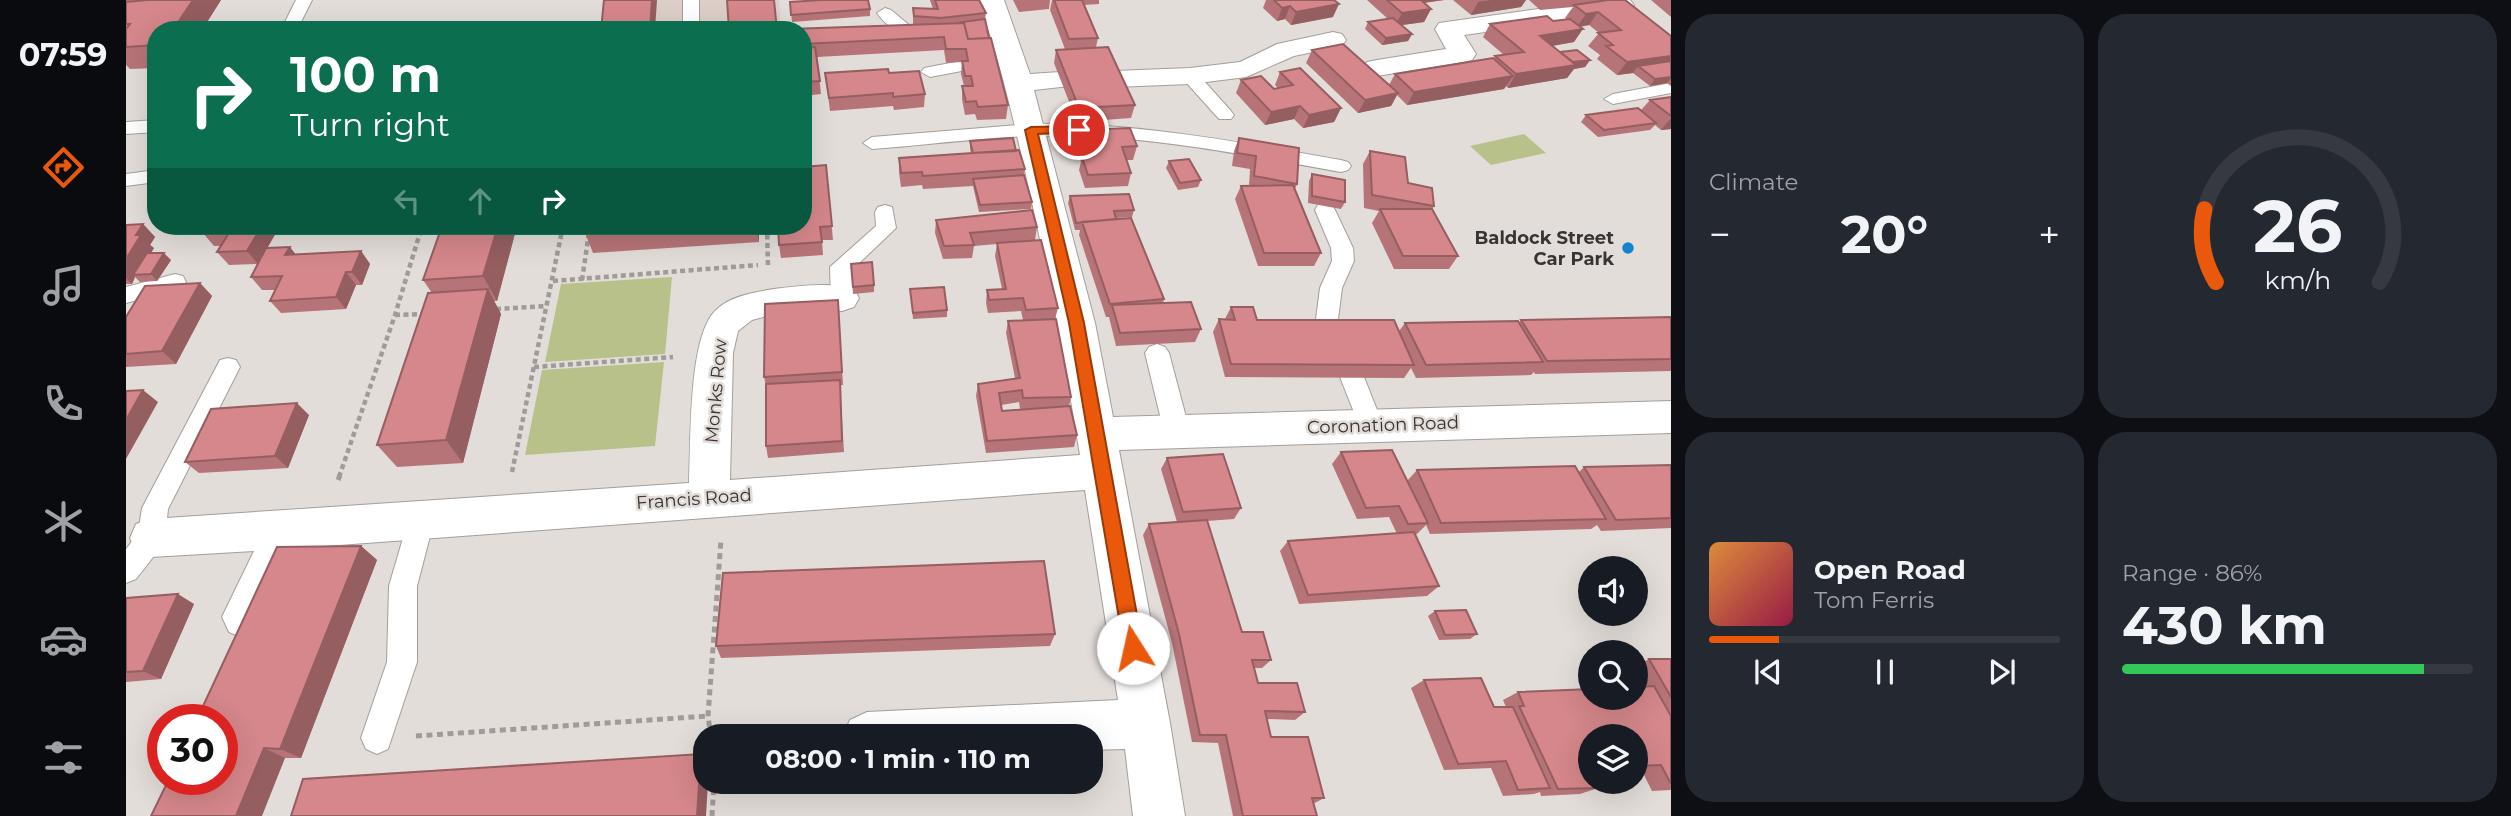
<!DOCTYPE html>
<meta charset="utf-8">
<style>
body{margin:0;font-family:Montserrat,sans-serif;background:#242831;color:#f1f3f6;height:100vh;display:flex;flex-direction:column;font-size:26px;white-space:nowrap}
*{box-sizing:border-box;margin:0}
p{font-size:23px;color:#9ea1a6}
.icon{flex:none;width:38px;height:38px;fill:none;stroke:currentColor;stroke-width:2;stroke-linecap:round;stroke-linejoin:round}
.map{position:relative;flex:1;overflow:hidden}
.sheet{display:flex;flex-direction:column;gap:14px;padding:14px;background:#0d0f14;width:840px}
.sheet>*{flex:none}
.hud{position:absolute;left:21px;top:21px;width:665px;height:214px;border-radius:28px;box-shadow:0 7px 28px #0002;background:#0b6e4f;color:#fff;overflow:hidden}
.controls{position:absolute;left:1452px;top:556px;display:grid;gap:14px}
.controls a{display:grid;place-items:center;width:70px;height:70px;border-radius:50%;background:#171b24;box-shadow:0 7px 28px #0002;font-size:35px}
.speed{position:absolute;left:21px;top:704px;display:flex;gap:14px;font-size:35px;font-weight:700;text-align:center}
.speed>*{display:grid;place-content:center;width:91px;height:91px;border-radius:50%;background:#171b24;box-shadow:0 7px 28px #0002;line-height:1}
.speed .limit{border:10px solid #d22;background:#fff;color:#111}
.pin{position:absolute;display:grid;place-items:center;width:60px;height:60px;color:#fff;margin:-30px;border:4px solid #fff;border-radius:50%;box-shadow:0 2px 7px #0007}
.me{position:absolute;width:77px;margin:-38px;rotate:350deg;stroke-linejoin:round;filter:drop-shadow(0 0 5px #0008)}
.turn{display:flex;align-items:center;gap:24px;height:147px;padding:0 28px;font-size:32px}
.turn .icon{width:91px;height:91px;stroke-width:2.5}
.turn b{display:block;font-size:49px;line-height:60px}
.lanes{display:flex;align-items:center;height:66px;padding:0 28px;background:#0003;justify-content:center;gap:35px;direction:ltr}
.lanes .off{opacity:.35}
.big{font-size:52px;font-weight:700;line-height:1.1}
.sheet .tile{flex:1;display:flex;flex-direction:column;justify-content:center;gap:10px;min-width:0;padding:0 24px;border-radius:28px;background:#242831}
.sheet .dial{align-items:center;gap:0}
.dial svg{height:182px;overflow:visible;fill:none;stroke:#363941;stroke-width:7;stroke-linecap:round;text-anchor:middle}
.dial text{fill:#f1f3f6;stroke:none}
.song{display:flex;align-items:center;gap:21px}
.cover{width:84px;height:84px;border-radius:10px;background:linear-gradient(135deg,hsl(30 70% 55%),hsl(340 70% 35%))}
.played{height:7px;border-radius:4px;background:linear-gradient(90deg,#ea580c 20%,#363941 20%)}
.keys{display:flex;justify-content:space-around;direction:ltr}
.heat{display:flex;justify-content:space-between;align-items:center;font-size:38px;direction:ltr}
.charge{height:10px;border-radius:5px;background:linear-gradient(90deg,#34c759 86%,#363941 0)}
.sheet .tiles{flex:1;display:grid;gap:14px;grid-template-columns:repeat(2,1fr)}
.trip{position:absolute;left:567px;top:724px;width:410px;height:70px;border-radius:28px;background:#171b24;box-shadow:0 7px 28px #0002;font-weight:700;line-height:70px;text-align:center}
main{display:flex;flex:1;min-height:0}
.tabs{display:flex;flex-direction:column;width:126px;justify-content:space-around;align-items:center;background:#090b0e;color:#9ea1a6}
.tabs .icon{width:49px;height:49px}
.tabs .on{color:#ea580c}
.tabs b{font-size:32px;color:#f1f3f6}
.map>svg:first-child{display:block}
.built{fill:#ddcfc8}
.green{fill:#b9c18b}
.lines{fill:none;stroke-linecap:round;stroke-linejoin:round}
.lane-casing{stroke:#a39e9b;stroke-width:2}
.street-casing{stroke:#a39e9b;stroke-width:2}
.path-far1{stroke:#a09b98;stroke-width:4.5;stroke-dasharray:5 3.5;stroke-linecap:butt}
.path{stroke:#a09b98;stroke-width:5;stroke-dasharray:6 4.5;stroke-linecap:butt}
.lane{fill:#fff;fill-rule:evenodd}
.street{fill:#fff;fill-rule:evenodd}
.wall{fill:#b77478;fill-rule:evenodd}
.shaded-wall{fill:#955e61}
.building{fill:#d5878b;stroke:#955e61;stroke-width:2}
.route{fill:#ea580c;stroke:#983908;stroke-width:2}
.poi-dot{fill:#1383cc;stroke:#e3ddd9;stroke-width:2.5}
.labels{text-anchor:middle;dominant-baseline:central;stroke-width:5;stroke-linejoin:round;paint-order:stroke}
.poi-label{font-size:18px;font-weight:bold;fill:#373433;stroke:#e3ddd9;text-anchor:end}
.street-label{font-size:18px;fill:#373433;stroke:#e3ddd9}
</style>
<main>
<nav class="tabs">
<b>07:59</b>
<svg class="icon on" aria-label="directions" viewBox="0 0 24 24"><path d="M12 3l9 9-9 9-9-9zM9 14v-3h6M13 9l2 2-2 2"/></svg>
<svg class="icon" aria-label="music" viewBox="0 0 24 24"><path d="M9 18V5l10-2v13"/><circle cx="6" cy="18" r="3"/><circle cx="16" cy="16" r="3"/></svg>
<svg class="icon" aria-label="phone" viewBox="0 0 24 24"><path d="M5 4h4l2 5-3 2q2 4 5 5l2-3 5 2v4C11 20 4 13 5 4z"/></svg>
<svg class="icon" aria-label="climate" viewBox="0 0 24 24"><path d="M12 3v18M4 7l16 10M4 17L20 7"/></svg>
<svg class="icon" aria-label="car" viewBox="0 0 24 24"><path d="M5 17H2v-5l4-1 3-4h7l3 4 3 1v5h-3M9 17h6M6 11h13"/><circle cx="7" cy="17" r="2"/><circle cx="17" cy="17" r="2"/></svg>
<svg class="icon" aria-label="filters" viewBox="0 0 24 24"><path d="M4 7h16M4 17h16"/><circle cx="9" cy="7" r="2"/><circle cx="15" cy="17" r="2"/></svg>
</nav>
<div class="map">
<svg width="1545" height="816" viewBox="0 0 1545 816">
<rect width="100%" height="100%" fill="#e3ddd9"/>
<!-- built -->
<path class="built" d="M484 0H653L655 30H479Z"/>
<!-- green -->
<path class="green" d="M1398 134 1420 153 1365 165 1344 146Z
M546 277 539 354 419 362 435 284Z
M538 362 529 446 399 455 416 370Z"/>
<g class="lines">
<defs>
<path id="lane" d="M170 0H186L171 30H155Z
M557 0H573V30H557Z
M759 8 765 10 783 25 807 29 809 33 801 38C779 37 764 31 751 13Z
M840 60 849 65 846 69 804 77 795 72 798 68Z
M1064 71 1070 72 1105 111 1108 115 1105 119H1093L1058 80 1055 76 1058 72Z
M1545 83V93L1487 104 1478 99 1487 94Z
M30 120V132L0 134V122Z
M903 124C1008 122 1112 142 1215 160L1222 162 1225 166 1222 170 1215 172C1129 157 1042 139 955 136 885 133 815 144 746 149L737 143 746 137Z
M30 170V182L0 186V174Z
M1199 203 1206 205 1209 210 1227 248 1228 261 1216 288 1212 319 1218 332 1215 338 1207 341 1199 338 1190 319 1194 288 1206 261 1205 248 1189 210 1192 205Z
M759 205 766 207 770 228 726 270 727 298 724 304 716 306 708 304 705 298 704 267 750 226 749 212 752 207Z
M49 274 57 276 60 282 57 288 0 303V287Z
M1031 344 1039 347 1043 353 1064 432 1060 439 1051 442 1042 439 1038 432 1019 353 1023 347Z
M102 358 110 360 114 367 42 509 39 538 35 547 10 579 0 583V549L12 534 16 508 94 360Z
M1226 368 1234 370 1238 377 1257 425 1254 432 1245 435 1236 432 1233 425 1214 377 1218 370Z
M295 509 304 513 308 521 291 586V662L262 749 251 754 240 749 235 738 261 662 263 586 282 521 286 513Z"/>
<path id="street" d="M852 0H878L904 74 934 72 944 74 948 80 944 86 908 90 969 323 987 417 1545 401V433L993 450 1044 723 1059 816H1007L999 749 964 750V737H716L724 720 741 712 992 700 959 490 172 548 135 632 119 639 103 632 96 617 128 551 25 557 10 552 4 538 10 524 25 519 563 483C565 443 562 338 589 311 603 296 629 292 648 289 674 286 704 282 728 289L733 298 728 307 716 311 641 316 626 320 612 331 607 353 604 480 954 455C940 366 923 278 903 189 889 125 875 62 852 0Z
M1476 0H1504L1508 5 1504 10 1495 13 1338 35 1350 54 1346 60 1337 62 1251 76 1241 74 1237 68 1241 62 1251 60 1320 49 1309 29 1313 23Z
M1207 32 1216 34 1220 40 1216 46 1168 56 1120 77 1064 84 988 87 978 85 974 79 978 73 988 71 1064 68 1114 62 1151 44Z"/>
</defs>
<!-- lane casing -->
<use href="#lane" class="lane-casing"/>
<!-- street casing -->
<use href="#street" class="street-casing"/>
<!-- path-far1 -->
<path class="path-far1" d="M641 226 642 267
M456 280 464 226
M427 281 632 265
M370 309 421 306
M269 315 298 314
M408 367 547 357
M386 472 437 226
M213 477 269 315 296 226"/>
<!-- path -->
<path class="path" d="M212 480 214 475
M290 736 582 716
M585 737 582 716 595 540
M586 816 588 782"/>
<!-- lane -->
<use href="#lane" class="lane"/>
<!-- street -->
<use href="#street" class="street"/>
</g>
<!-- wall -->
<path class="wall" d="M0 0H14V1L95 0 76 30H30V68L4 69 0 65Z
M804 0H853L860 13 859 19 882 105 880 119 851 120 849 114 839 115 836 99V86H838L835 74 836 62 820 63 818 50 691 57 695 94 677 96V30L787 25V8L807 9Z
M887 0H924L923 9 893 12Z
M926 0H973V4L958 5 972 38 970 47 1009 105 1005 118 951 122 928 63 930 50 939 49 924 10Z
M1140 0H1208L1207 17 1165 25 1159 19 1151 21 1137 8Z
M1241 0H1318L1298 3 1305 9 1298 22 1276 25 1286 34 1282 41 1256 45 1239 29 1242 22 1262 19Z
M1327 0H1400L1395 7 1345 15Z
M1403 0H1478L1545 36V86L1541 83 1524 86 1507 73 1491 75 1471 59 1474 55 1462 46 1473 33 1463 25 1454 27 1448 42 1427 46 1434 52 1464 60 1459 67 1448 69 1441 78 1382 88 1380 86 1378 89 1281 105 1271 95 1265 106 1232 113 1180 63 1186 50 1263 85 1269 74 1368 59 1369 56 1378 55 1357 37 1364 24 1427 21 1441 19 1439 18 1447 7 1414 10Z
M1525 0H1545V17Z
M664 2 744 9V16L666 22Z
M1154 72 1215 108 1208 122 1177 128 1168 119 1139 125 1110 93 1115 80 1148 89 1152 88 1149 85Z
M699 73H763L799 94 798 107 768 110 767 106 704 111Z
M1545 97V129L1535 130 1529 125 1524 130 1472 137 1455 122 1460 115 1515 110 1524 100Z
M951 130 1011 146 1007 160H1001L1005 173 1002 186 959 188 953 170 955 162 949 143Z
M1113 138 1171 184 1169 189 1195 253 1188 266H1132L1109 199 1115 186H1123L1124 169 1106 166 1108 151Z
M844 141 890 151 899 169 898 175 906 202 905 209 853 212 847 186 797 189 796 185 775 187 773 172V158L845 154 844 148Z
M1244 151 1308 206 1306 209 1332 256 1323 269H1268L1246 223 1253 211 1238 208 1237 164Z
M1043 161 1075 180 1072 187 1052 190 1040 168Z
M700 165 707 240H696L697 255 655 258 653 245Z
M1186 174 1219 202 1215 209 1182 203 1183 181Z
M944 196 1008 210 1006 217 990 218 1038 299 1037 303 1075 329 1069 342 990 346 983 317H980L953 235 954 230H949L942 203Z
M810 220 911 227 909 240 932 308 929 319 945 397 943 406 951 435 948 447 860 453 850 396 852 384 889 378 880 333 882 321 897 320 895 311 862 313 860 303 861 290 876 289 869 256 871 244 848 246 846 258 817 259 809 233ZM893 402 894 409 876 411 875 405Z
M17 224 29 237 24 245 28 248 25 253 45 260 31 281 14 282 9 277 6 284H0V225Z
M82 226H154L141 248 170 255 235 251 244 264 236 285H230L220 309 155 313 144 301 149 290H136L125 277 131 264 103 265 91 252 95 246H88L77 233Z
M316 226H391L371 301H368L375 314 337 463 271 467 251 445 306 293 297 280Z
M457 226H633V242L467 253 457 228Z
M725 264 748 285V292L727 294Z
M74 283 86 296 50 364 0 367V317Z
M784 289 821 310V317L787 319Z
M712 300 717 385H714L718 452 642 458 640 446V386L638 377Z
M1105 307 1131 320 1273 331 1279 323H1393L1395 320 1545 317V371L1409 374 1408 372 1405 375 1290 378 1285 368 1278 378 1099 377 1087 332 1093 319H1099Z
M183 415 162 468 73 473 59 462Z
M1215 452 1281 481 1291 470 1453 472 1458 467 1545 465V528L1475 531 1471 525 1465 529 1304 534 1300 525 1291 534H1289L1313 586 1301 596 1173 604 1154 551 1162 541 1271 534 1263 517 1231 519 1206 464Z
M1041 458 1115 508 1108 519 1081 521 1116 632 1145 660 1136 668H1128L1132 683 1179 712 1169 720 1141 719 1145 737 1198 798 1187 804 1191 816H1107L1092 743 1066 742 1046 643 1017 535 1023 524 1051 522 1035 469Z
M235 546 251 560 175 758H159L25 816Z
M0 598 68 604 35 679 0 682Z
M1309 611 1351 634 1344 639 1313 640 1302 616Z
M929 634 924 646 595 658 590 646Z
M1523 659H1545V790L1526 791 1516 771 1510 772V737H1465V782L1472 788 1454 794 1415 796 1414 792 1408 794 1377 796 1365 768 1318 770 1285 688 1298 680 1368 707H1380L1377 700 1392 692 1516 686 1510 676V666Z"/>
<!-- shaded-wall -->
<path class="shaded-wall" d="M67 0H95L76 30H47Z
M526 0H531L529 30H524Z
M1283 0H1318L1280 5Z
M1365 0H1400L1395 7 1345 15 1352 2Z
M1213 4 1207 17 1165 25 1170 12Z
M1164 6 1159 19 1151 21 1156 8Z
M1305 9 1298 22 1269 26 1276 13Z
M1472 12 1463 25 1451 27 1460 14Z
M1457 29 1448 42 1406 49 1414 36Z
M1286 34 1282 41 1256 45 1260 38Z
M1545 56V67L1512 66 1507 73 1491 75 1501 62Z
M1464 60 1459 67 1448 69 1441 78 1382 88 1390 74 1437 64Z
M1387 76 1378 89 1281 105 1288 92Z
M1545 77V79L1541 83 1524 86 1529 79Z
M1272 93 1265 106 1232 113 1239 100Z
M1174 106 1168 119 1139 125 1145 112Z
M1215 108 1208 122 1177 128 1183 115Z
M1545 118V129L1535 130Z
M17 224 29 237 24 245 28 248 11 275H7L9 277 6 284 0 278V259L10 235Z
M136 226H154L132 264 121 251Z
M372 226H391L371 301 357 276Z
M630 226H633V242Z
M164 247 174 260 159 255Z
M235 251 244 264 236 285 226 272Z
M38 253 45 260 31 281 25 274Z
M220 272 230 285 220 309 210 297Z
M74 283 86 296 50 364 36 351Z
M362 289 375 314 337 463 320 440Z
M17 390 32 402 0 459V420Z
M171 403 183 415 162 468 149 456Z
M235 546 251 560 175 758 154 749Z
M52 594 68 604 35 679 17 671Z
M138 748 159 758 136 816H110Z
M575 754 579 759V782H582L580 816H571Z"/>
<!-- building -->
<path class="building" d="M21 0H67L47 30H30V45L0 47V29L4 24H0V2Z
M478 0H526L524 30H475Z
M601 0H648L651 30H603Z
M695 0H742L744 9 665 15 664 2Z
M809 0H853L860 13 815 18 788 16 787 8 812 9Z
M928 0H956L972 38 943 39Z
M1148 0H1208L1213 4 1170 12 1164 6 1156 8Z
M1261 0H1295L1305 9 1276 13Z
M1482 0H1499L1545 36V56L1501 62 1480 46 1487 45 1472 33 1495 30 1472 12 1460 14 1448 5Z
M1421 16 1427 21 1444 19 1457 29 1414 36 1450 65 1390 74 1369 56 1398 52 1364 24Z
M1267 18 1286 34 1260 38 1242 22Z
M859 19 863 38 842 39 838 23 836 22Z
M838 23 842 39 865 38 882 105 852 107 850 101 840 102 836 86H847L845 76H839L836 61H842L840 49H820L818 37 677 44V30L663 29Z
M1217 44 1272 93 1239 100 1186 50Z
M689 47 694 81 677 82V48Z
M982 47 1009 105 953 108 930 50Z
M1451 50 1464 60 1447 62 1434 52Z
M1367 58 1387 76 1288 92 1269 74Z
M1545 61V77L1529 79 1512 66Z
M1174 68 1215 108 1183 115 1174 106 1145 112 1115 80 1135 76 1148 89 1167 85 1154 72Z
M762 69 763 73 793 71 799 94 767 97V93L703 98 699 73Z
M1545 97V116L1524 100Z
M1512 108 1530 123 1478 130 1460 115Z
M1004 128 1011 146 996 147 1005 173 962 175 956 157 967 156 964 149H957L951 130Z
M887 138 890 151 847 153 844 141Z
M1113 138 1173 148 1171 184 1128 176 1130 156 1111 153Z
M893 150 899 169 797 176 796 172 775 173 773 158Z
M1244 151 1279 157 1282 183 1306 188 1308 206 1246 195Z
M1063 159 1075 180 1054 183 1043 161Z
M700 165 706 226 694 227 696 242 653 245 652 226H677V167Z
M1186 174 1219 180V202L1186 196Z
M898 175 906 202 854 205 847 179Z
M1167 185 1195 253H1138L1115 186Z
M1003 194 1008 210 988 211 990 219 950 223 944 196Z
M1254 209H1306L1332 256H1277Z
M906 210 911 227 844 233 848 245 818 246 810 220Z
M1005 218 1038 299 984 304 956 222Z
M17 224 10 235H15L0 259V225Z
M82 226H136L121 251 91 252 103 233H77Z
M316 226H372L357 276 297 280Z
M457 226H499L457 228Z
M915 240 932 308 900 310 897 298 863 300 861 290 880 289 871 243Z
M164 247 159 255 235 251 226 272H220L210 297 144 301 156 276 125 277 140 248Z
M21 253H38L25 274 7 275Z
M746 262 748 285 727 287 725 264Z
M74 283 36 351 0 354V317L19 286Z
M818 287 821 310 787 313 784 289Z
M362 289 320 440 251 445 302 293Z
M712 300 716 372 638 377 639 304Z
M1065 302 1075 329 994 333 986 305Z
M1105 307H1127L1131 320H1268L1288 365 1105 364 1093 319 1109 320Z
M1545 317V359L1421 361 1395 320Z
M930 319 945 397 897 398 896 390 873 393 876 411 944 406 951 435 861 441 852 384 894 378 882 321Z
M1392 321 1417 362 1300 365 1279 323Z
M714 380 716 441 640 446V384Z
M17 390 0 420V391Z
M171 403 149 456 59 462 85 409Z
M1266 450 1302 523 1282 524 1273 506 1240 508 1215 452Z
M1097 454 1115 508 1057 512 1041 458Z
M1545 465V518L1490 520 1458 467Z
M1449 466 1480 519 1315 523 1291 470Z
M1081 520 1116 632H1137L1145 660H1126L1132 683H1171L1179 712 1139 711 1145 737H1182L1198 798H1186L1191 816H1117L1100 735H1074L1053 634 1023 524Z
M1288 532 1313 586 1182 595 1162 541Z
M235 546 154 749 138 748 110 816H25L43 779H96V719H71L151 547Z
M918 561 929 634 590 646 597 573Z
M52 594 17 671 0 672V598Z
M1340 610 1351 634 1319 635 1309 611Z
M1523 659H1545V697Z
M1355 678 1368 707H1387L1424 788 1392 790 1380 761 1332 764 1298 680Z
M1528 686 1545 716V784L1535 765 1510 766V737H1465V767H1462L1465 773V782H1470L1472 788 1432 789 1393 706H1398L1392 692 1465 689V698H1510V687Z
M575 754 571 816H165L177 779Z"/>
<!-- route -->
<path class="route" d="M953 126 957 127V132L912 134 958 323 1017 648 1014 654 1007 657 1000 654 998 648 943 323 899 130 905 127Z"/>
<!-- markers -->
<circle class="poi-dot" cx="1502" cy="248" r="7"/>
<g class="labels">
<!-- poi labels -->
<g class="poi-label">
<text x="1488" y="238">Baldock Street<tspan x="1488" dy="21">Car Park</tspan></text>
</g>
<!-- street labels -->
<g class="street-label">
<text transform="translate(590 391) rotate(-85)">Monks Row</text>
<text transform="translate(1257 425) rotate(-2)">Coronation Road</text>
<text transform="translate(568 499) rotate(-4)">Francis Road</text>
</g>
</g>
</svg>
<div class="controls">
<a><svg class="icon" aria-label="sound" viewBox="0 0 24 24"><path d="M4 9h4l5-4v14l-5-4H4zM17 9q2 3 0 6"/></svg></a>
<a><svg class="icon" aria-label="search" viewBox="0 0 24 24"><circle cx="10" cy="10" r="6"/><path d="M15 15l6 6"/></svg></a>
<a><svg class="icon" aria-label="layers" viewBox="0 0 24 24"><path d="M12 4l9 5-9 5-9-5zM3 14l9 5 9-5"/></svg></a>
</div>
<div class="speed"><div class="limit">30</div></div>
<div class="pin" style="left:953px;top:130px;background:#d93025"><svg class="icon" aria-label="arrive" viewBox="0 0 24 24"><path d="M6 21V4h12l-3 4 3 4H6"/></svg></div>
<svg class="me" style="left:1007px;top:648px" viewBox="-20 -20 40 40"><circle r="19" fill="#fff"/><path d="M0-13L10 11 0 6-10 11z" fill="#ea580c"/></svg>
<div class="trip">08:00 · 1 min · 110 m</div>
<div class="hud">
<div class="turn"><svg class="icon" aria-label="right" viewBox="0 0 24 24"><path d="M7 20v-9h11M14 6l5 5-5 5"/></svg><div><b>100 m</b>Turn right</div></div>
<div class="lanes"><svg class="icon off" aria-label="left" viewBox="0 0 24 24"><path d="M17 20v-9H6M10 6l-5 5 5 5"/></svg><svg class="icon off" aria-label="ahead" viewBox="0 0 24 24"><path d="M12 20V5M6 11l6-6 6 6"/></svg><svg class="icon" aria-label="right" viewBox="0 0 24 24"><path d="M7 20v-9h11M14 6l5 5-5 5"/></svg></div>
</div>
</div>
<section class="sheet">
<div class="tiles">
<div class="tile"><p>Climate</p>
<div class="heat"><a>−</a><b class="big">20°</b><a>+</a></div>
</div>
<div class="tile dial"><svg viewBox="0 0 100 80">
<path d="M14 69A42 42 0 1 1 86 69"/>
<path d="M14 69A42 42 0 0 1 9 37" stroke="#ea580c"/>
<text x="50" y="56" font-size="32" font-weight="700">26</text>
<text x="50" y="72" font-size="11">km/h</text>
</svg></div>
<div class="tile">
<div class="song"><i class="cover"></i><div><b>Open Road</b><p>Tom Ferris</p></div></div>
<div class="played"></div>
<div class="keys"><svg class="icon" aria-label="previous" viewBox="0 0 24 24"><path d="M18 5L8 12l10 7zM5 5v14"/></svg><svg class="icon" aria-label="pause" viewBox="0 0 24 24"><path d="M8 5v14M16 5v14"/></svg><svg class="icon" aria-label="next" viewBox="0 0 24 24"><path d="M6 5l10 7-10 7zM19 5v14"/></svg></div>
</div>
<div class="tile"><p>Range · 86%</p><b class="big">430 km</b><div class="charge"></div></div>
</div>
</section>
</main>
